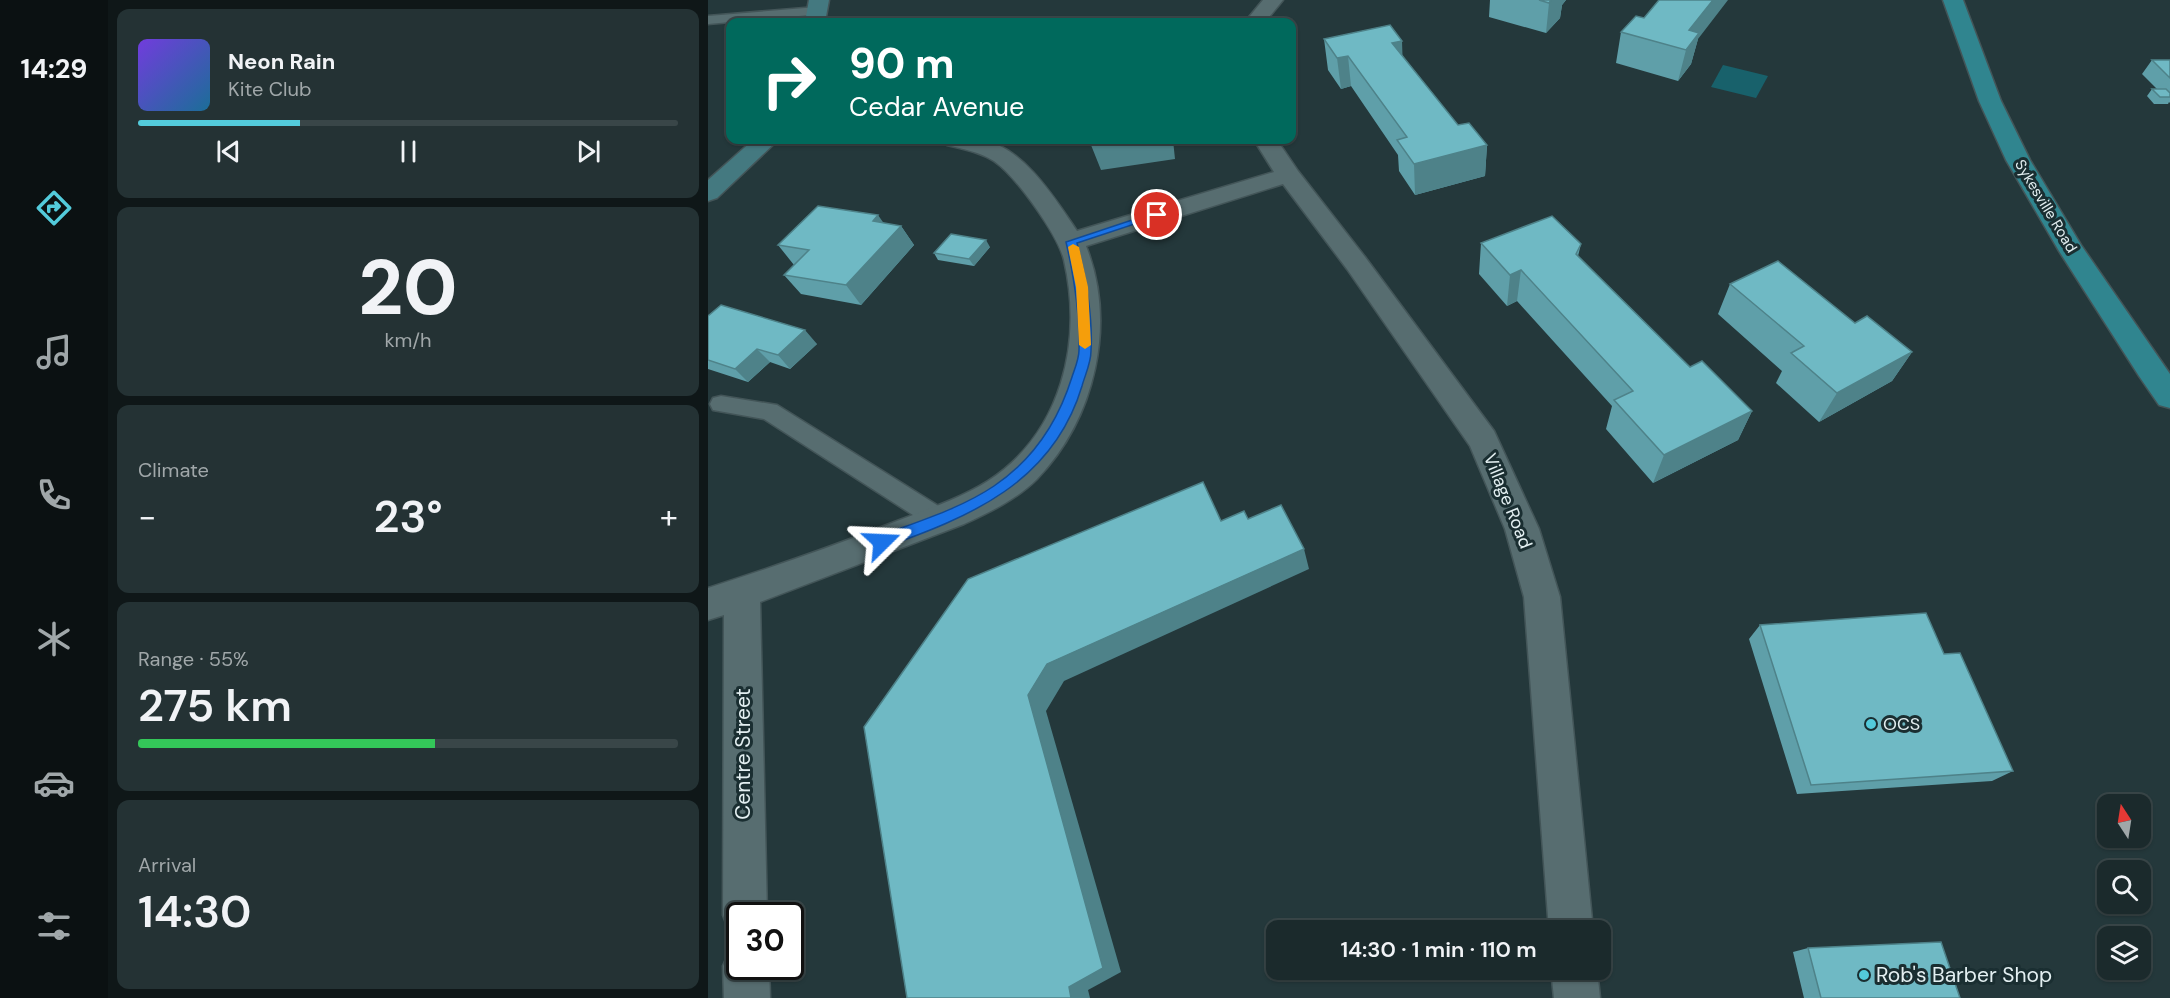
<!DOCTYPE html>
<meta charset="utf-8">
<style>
body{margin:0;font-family:"DM Sans",sans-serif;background:#243234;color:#f1f3f6;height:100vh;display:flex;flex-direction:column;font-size:22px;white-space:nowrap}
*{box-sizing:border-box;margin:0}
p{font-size:20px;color:#a0a7a9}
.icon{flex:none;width:33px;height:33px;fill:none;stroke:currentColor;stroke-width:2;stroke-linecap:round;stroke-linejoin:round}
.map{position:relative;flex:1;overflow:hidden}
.side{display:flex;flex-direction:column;gap:9px;padding:9px;background:#0f1718;width:600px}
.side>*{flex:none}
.guide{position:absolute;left:18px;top:18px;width:570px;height:126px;border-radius:12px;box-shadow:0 2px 4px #0004,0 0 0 2px #394648;background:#00695c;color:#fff;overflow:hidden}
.needle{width:39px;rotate:348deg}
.controls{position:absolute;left:1389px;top:794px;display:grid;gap:12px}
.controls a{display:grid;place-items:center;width:54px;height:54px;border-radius:12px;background:#1b2a2c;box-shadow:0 2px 4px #0004,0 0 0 2px #394648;font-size:30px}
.speed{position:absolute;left:18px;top:902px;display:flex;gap:12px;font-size:30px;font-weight:700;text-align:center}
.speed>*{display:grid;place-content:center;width:78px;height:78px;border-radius:50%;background:#1b2a2c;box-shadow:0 2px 4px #0004,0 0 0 2px #394648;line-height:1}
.speed .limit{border:3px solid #111;border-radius:9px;background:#fff;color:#111}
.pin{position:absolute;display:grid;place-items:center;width:51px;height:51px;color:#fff;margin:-26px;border:3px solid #fff;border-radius:50%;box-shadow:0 2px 6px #0007}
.me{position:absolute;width:66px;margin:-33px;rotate:69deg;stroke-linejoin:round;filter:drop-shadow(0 0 4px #0008)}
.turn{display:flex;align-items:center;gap:21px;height:126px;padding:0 24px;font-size:27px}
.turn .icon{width:78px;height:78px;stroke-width:2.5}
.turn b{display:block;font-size:42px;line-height:51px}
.big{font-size:45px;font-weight:600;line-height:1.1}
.side .card{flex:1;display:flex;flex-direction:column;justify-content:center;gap:9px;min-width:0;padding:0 21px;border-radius:12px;background:#243234}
.side .dial{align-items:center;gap:0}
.dial b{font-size:78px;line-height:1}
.song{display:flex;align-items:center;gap:18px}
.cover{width:72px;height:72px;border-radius:9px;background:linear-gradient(135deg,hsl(260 70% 55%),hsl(200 70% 35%))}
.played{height:6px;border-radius:3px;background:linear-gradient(90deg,#53cbdb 30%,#394648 30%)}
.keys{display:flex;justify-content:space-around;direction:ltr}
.heat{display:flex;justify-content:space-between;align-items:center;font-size:33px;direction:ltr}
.charge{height:9px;border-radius:4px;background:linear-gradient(90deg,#34c759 55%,#394648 0)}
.trip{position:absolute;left:558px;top:920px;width:345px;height:60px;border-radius:12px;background:#1b2a2c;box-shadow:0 2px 4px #0004,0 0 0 2px #394648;font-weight:600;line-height:60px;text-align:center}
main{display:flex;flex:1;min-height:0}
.dock{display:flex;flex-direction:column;width:108px;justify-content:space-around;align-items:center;background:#0b1112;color:#a0a7a9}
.dock .icon{width:42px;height:42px}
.dock .on{color:#53cbdb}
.dock b{font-size:27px;color:#f1f3f6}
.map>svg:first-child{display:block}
.green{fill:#18616b}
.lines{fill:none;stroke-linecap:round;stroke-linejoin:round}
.lane-casing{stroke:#435558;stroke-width:3}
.street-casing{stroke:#435558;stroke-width:3}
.secondary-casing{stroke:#435558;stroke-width:3}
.primary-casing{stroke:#435558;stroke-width:3}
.lane{fill:#576d70;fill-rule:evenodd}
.street{fill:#576d70;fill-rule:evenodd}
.secondary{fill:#447980;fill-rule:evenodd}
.primary{fill:#30858f;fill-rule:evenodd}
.wall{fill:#5f9fa9}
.shaded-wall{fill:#4e8289}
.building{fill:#6fb9c4;stroke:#4e8289;stroke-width:1.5}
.route{fill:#1a73e8;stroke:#114b97;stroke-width:1.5}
.slow{fill:#f59e0b}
.poi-dot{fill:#53cbdb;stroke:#1a2e31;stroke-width:2}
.labels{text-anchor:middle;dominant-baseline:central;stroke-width:6;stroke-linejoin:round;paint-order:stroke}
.far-street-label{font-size:15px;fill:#e3eff1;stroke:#1a2e31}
.street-label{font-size:18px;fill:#e3eff1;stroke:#1a2e31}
.poi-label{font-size:18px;fill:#e3eff1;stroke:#1a2e31;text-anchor:start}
.near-street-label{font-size:21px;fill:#e3eff1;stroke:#1a2e31}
.near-poi-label{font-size:21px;fill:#e3eff1;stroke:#1a2e31;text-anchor:start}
</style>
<main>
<nav class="dock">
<b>14:29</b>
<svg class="icon on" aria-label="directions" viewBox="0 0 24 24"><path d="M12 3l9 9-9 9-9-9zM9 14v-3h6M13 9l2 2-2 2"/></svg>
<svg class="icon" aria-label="music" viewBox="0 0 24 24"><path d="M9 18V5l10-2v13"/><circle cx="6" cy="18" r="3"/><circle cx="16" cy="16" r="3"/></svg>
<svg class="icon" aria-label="phone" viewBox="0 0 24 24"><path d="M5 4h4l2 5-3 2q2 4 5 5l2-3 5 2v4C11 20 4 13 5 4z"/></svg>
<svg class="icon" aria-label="climate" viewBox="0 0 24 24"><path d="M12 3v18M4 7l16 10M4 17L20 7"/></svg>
<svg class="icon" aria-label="car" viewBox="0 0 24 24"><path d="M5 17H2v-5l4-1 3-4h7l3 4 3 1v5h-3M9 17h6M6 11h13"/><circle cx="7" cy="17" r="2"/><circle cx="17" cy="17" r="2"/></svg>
<svg class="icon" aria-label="filters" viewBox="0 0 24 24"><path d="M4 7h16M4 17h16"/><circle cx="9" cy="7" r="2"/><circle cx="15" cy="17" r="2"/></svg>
</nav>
<section class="side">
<div class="card">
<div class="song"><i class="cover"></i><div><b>Neon Rain</b><p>Kite Club</p></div></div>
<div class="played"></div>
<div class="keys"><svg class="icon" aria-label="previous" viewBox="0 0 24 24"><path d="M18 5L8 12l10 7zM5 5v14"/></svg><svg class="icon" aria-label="pause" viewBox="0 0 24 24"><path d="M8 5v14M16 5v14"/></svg><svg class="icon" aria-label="next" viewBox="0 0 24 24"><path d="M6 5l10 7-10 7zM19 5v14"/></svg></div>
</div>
<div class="card dial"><b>20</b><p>km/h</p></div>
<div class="card"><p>Climate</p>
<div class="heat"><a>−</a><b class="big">23°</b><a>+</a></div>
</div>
<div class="card"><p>Range · 55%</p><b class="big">275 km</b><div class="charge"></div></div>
<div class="card"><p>Arrival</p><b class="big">14:30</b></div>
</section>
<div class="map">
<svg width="1462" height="998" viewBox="0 0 1462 998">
<rect width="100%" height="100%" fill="#24383b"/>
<!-- green -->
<path class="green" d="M1015 65 1060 76 1048 98 1003 87Z"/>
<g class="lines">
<defs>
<path id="lane" d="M109 7 116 11 114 14 0 24V16Z
M13 396 69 405 240 512 243 519 240 526 231 529 222 526 56 419 5 410 2 404 5 398Z"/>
<path id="street" d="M555 0H575L557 22H537Z
M236 140C248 140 261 138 273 140 314 145 348 200 369 231L566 172 546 140H569L590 171 657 257 786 431 831 529 852 597 885 930H841L816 597 797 529 762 446 639 269 575 184 378 246C409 324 387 419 329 479 309 499 282 512 256 524L52 602 59 915H32V935L21 931 15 915 16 615 0 620V588C59 569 118 549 176 526 211 512 248 501 280 481 354 433 375 342 356 260 350 235 308 176 286 161 272 152 255 149 239 145Z
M32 946V966H61L62 998H16L15 966 22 950Z
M843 969H889L892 998H846Z"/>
<path id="secondary" d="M101 0H121L117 22H97Z
M45 140H70L9 198 0 201V180Z"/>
<path id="primary" d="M1235 0H1255L1293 101 1322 160 1373 245 1462 374V408L1451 405 1431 376 1351 251 1298 160 1271 101Z"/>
</defs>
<!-- lane casing -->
<use href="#lane" class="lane-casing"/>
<!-- street casing -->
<use href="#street" class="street-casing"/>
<!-- secondary casing -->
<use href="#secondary" class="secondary-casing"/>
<!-- primary casing -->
<use href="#primary" class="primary-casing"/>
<!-- lane -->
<use href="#lane" class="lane"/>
<!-- street -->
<use href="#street" class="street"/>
<!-- secondary -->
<use href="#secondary" class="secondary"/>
<!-- primary -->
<use href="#primary" class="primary"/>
</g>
<!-- wall -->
<path class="wall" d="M782 0H858L854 5 852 18 838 33 781 17Z
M913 32 990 39 983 64 970 81 908 63Z
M616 39 694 41V55L750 125 779 145 777 176 707 195 691 171 690 155 643 86 633 89 620 70Z
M1444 60H1462V103L1461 102 1460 104H1446L1439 96 1444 89H1449L1434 74Z
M176 223 193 226 206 245 153 305 93 294 76 275 86 265 70 245Z
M773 243 873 244 870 256 982 367 1044 411 1030 440 945 483 898 429 904 406 809 301 799 306 771 274Z
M282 247 266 266 230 260 226 253Z
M1022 284 1147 323 1204 352 1184 381 1111 422 1068 383 1074 371 1010 314Z
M0 316 109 344 82 369 62 362 40 382 0 369Z
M1052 625 1236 654 1305 771 1284 781 1089 794 1041 639Z
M1100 948 1252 998H1096L1085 952Z"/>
<!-- shaded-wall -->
<path class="shaded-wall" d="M843 0H858L854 5 852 18 838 33 841 3Z
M1005 0H1020L990 39 983 64 970 81 978 50 981 30Z
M694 41 695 71 684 43Z
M640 56 643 86 633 89 629 58Z
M381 140H465L467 159 393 170Z
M779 145 777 176 707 195 706 164Z
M170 215 184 235 165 221Z
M193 226 206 245 153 305 138 285Z
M278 240 282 247 266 266 261 259Z
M813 270 809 301 799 306 802 275Z
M97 330 109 344 82 369 70 355Z
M49 349 62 362 40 382 27 369Z
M1204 352 1184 381 1111 422 1129 393Z
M1044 411 1030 440 945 483 956 455Z
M596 549 601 569 356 681 338 711 413 972 380 990 382 998H363L361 987 320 695 339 664Z"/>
<!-- building -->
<path class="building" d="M831 0H843L841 3Z
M951 0H1005L981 30 991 33 978 50 913 32 928 16 936 18Z
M227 18 226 22H191Z
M682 25 694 41 684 43 750 125 761 123 779 145 706 164 689 140 699 137 640 56 629 58 616 39Z
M1444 60H1462V78Z
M1444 89H1458L1462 93V97H1452Z
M110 206 170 215 165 221 193 226 138 285 76 275 101 250 70 245Z
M844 216 873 244 868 254 982 367 994 361 1044 411 956 455 906 400 925 391 813 270 802 275 773 243Z
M243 234 278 240 261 259 226 253Z
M1070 261 1147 323 1159 316 1204 352 1129 393 1083 353 1096 346 1022 284Z
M13 305 97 330 70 355 49 349 27 369 0 360V316Z
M495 482 513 521 536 511 540 519 573 505 596 549 339 664 320 695 395 968 361 987 363 998H199L156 727 260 579Z
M1218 613 1236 654 1252 653 1305 771 1103 785 1052 625Z
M1233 942 1252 998H1113L1100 948Z"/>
<!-- route -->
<path class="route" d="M445 213 454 215 369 243C378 278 385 315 383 351 383 363 377 375 374 386 345 483 262 517 174 548L169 546V537C208 522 252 509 286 486 326 459 350 422 364 377 367 368 371 359 371 350 372 313 366 277 358 242Z"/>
<!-- slow -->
<path class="slow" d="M365 244 371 247 380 287 383 345 377 349 371 345 368 287 360 247Z"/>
<!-- markers -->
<g class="poi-dot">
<circle cx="1163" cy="724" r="6"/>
<circle cx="1156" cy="975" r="6"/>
</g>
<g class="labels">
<!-- far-street labels -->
<g class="far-street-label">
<text transform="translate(1338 206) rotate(59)">Sykesville Road</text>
</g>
<!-- street labels -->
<g class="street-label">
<text transform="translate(800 501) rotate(68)">Village Road</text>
</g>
<!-- poi labels -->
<g class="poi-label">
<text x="1175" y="724">OCS</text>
</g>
<!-- near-street labels -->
<g class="near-street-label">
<text transform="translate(35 754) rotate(-90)">Centre Street</text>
</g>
<!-- near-poi labels -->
<g class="near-poi-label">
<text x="1168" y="975">Rob's Barber Shop</text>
</g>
</g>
</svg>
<div class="controls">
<a><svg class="needle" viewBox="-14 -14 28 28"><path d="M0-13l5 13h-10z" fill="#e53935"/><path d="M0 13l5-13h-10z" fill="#a0a7a9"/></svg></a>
<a><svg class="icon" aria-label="search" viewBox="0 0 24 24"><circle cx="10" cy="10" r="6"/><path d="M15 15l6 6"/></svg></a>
<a><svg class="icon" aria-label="layers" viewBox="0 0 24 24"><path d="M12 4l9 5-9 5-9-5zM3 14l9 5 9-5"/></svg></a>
</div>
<div class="speed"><div class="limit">30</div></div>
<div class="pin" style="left:449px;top:215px;background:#d93025"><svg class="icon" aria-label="arrive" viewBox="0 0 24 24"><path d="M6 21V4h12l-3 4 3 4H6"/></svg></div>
<svg class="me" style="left:174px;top:542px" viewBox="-20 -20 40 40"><path d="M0-17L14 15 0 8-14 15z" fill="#1a73e8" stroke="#fff" stroke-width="4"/></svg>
<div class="trip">14:30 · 1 min · 110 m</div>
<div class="guide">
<div class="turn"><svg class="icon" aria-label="right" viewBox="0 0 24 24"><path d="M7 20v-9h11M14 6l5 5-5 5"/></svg><div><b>90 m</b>Cedar Avenue</div></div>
</div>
</div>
</main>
